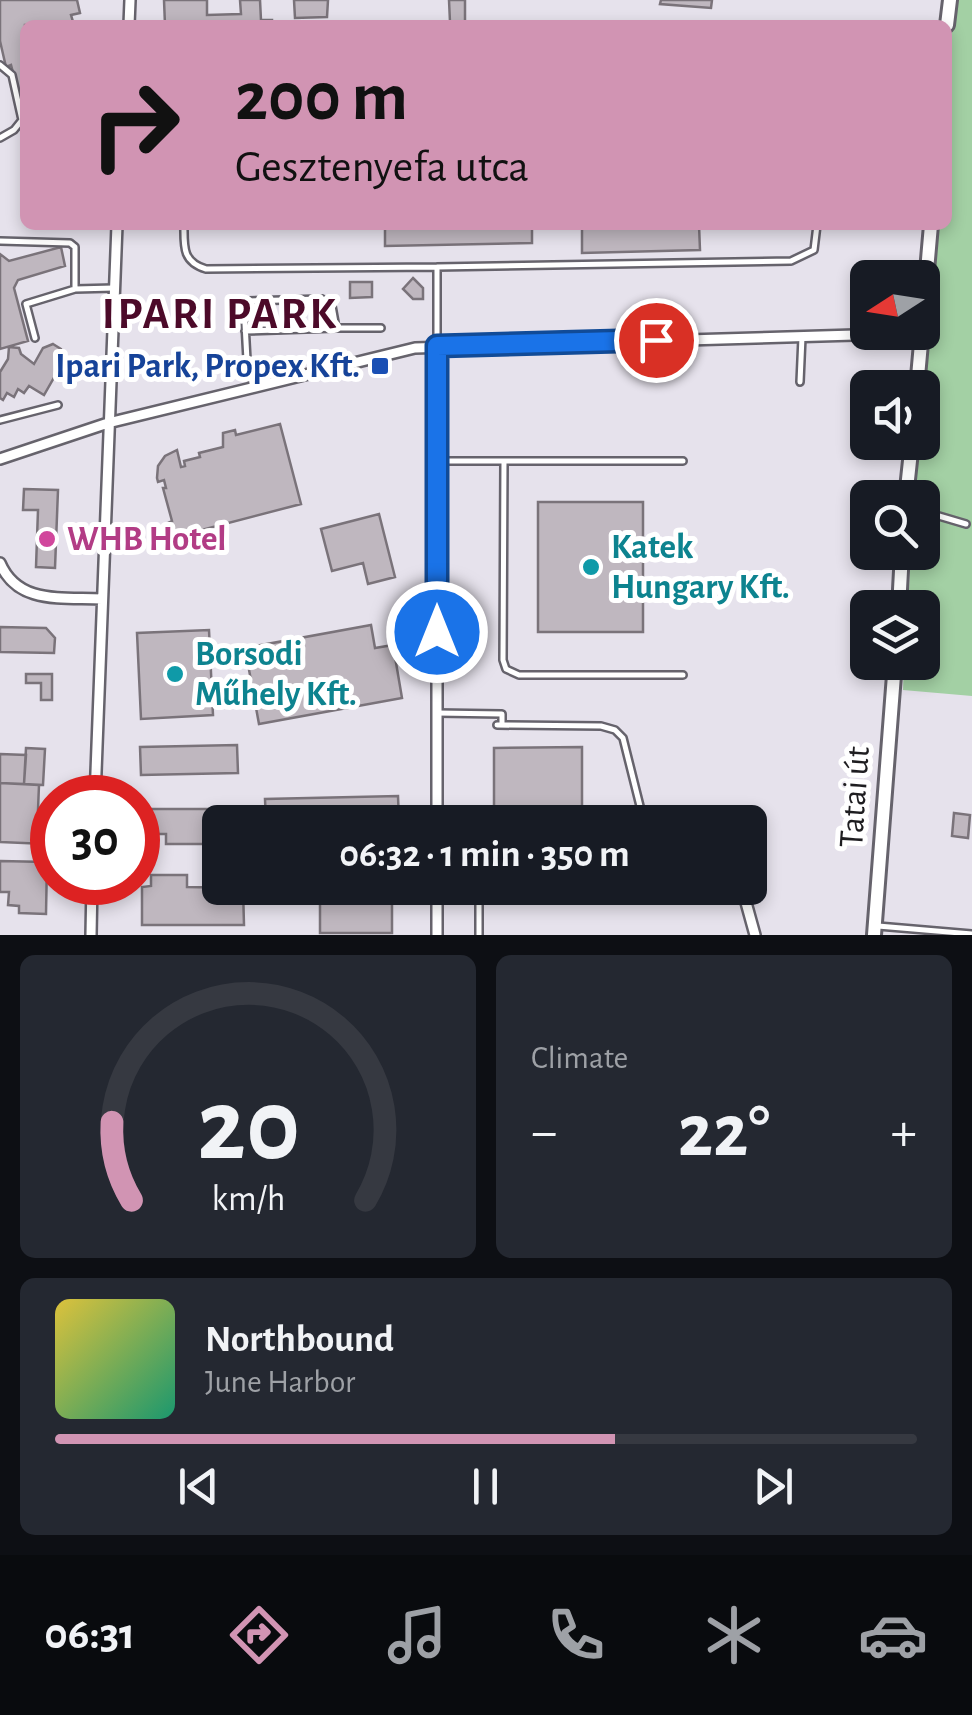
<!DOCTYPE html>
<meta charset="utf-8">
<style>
body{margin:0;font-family:"Alegreya Sans",sans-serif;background:#242831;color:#f1f3f6;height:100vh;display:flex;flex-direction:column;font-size:38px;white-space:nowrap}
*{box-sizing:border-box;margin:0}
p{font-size:32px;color:#9ea1a6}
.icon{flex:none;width:55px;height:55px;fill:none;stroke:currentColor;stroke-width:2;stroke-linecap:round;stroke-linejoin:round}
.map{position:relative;height:935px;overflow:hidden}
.sheet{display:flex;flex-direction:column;gap:20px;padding:20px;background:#0d0f14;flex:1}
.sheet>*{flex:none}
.top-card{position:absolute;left:20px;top:20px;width:932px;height:210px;border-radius:15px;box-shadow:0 5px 15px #0003;background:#d194b3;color:#111;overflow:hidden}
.needle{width:65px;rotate:258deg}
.fabs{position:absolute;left:850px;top:260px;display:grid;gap:20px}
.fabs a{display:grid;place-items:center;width:90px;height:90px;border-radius:15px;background:#171b24;box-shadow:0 5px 15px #0003;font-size:50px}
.speed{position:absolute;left:30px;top:775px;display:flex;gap:20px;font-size:50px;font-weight:700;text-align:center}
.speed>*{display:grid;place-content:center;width:130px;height:130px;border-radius:50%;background:#171b24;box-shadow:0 5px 15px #0003;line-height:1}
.speed .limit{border:15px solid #d22;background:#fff;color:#111}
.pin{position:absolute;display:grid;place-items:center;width:85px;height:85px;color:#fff;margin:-42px;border:5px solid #fff;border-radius:50%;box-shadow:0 2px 10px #0007}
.me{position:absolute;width:110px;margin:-55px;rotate:0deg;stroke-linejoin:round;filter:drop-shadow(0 0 8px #0008)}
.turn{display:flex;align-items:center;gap:35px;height:210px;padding:0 50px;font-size:45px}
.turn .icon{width:130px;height:130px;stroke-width:2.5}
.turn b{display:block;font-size:70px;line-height:85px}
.big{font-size:75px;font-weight:600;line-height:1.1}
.sheet .tile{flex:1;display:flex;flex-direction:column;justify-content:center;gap:15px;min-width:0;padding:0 35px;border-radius:15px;background:#242831}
.sheet .dial{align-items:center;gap:0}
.dial svg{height:260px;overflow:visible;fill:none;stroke:#363941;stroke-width:7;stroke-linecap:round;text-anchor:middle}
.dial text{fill:#f1f3f6;stroke:none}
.song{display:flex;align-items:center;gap:30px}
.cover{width:120px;height:120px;border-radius:15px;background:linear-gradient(135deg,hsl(50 70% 55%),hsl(160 70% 35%))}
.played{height:10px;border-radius:5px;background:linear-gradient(90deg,#d194b3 65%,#363941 65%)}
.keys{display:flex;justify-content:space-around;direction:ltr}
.heat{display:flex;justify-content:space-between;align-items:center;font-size:55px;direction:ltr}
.sheet .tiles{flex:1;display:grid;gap:20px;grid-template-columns:1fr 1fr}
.tile:last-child{grid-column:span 2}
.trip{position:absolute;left:202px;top:805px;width:565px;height:100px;border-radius:15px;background:#171b24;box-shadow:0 5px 15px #0003;font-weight:600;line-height:100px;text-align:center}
.dock{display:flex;height:160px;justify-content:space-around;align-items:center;background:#090b0e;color:#9ea1a6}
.dock .icon{width:70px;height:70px}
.dock .selected{color:#d194b3}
.dock b{font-size:45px;color:#f1f3f6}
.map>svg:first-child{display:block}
.green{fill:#a3d0a4}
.building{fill:#bfb7bf;stroke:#7a737a;stroke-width:2.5}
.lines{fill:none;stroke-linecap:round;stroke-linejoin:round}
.lane-casing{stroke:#66636c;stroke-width:10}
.street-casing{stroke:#66636c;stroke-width:14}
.secondary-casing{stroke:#66636c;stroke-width:18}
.lane{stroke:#fff;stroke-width:5}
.street{stroke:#fff;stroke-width:9}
.secondary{stroke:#fff;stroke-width:12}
.route-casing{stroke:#114b97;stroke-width:25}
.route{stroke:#1a73e8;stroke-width:18}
.transit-dot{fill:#1a4fb4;stroke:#fff;stroke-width:4}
.hotel-dot{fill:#d1479c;stroke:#fff;stroke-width:4}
.culture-dot{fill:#0f9aa8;stroke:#fff;stroke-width:4}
.labels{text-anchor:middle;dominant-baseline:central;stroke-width:10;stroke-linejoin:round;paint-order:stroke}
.transit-label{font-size:35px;font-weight:bold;fill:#164399;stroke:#fff;text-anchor:end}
.hotel-label{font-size:35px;font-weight:bold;fill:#b23c85;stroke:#fff;text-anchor:start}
.culture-label{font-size:35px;font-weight:bold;fill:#0d838f;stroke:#fff;text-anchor:start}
.street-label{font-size:35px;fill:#1e1d20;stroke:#fff}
.district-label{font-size:45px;font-weight:bold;letter-spacing:2.5px;fill:#4c0a29;stroke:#fff}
</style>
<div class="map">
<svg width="972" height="935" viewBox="0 0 972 935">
<rect width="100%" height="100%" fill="#e6e2ec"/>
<!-- green -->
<path class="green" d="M948 0H972V696L903 690 904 663 922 662V608L908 607 911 553 922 552V498L915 497 919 443 922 442 933 225H948Z"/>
<!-- building -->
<path class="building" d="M0 0H77L80 13 71 15 74 25H25V107H22L11 65 6 67 0 41Z
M164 0H207V15L241 14 240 0H260L261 20H272V25H165Z
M294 0H328L327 17 295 18Z
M449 0H465V21L450 22Z
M661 0H712L711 8 660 4Z
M385 225H536H532V243L385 246Z
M582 225H699L700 250 582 253Z
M61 247 65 266 18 280 14 288 28 341 0 349V254L9 261Z
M413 278 423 288V299H413L403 289Z
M350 282H372V297L350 298Z
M53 344 61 349 64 360 44 395 29 386 24 393 18 389 14 397 7 393 3 400 0 398V372L8 359 9 347 19 348 21 354 34 364 43 348Z
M280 424 301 504 171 538 168 523 172 521 163 488H166L164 480 158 482 157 478 158 466 165 456 177 450 181 467 185 466 184 461 200 457 199 453 223 447V433L235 430 236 435Z
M24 489 58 490 55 568 36 567 38 510H23Z
M538 502H643V632H538Z
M379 514 395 577 368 584 363 563 332 571 321 529Z
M371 625 375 648 393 645 402 698 259 724 245 648Z
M0 627 46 628 55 638 54 653 0 652Z
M209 630 213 715 141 719 137 633Z
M26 674H52V700H41V683H26Z
M237 745 238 773 141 775 140 747Z
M582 747V820H494V748Z
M26 748 45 749 43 785 24 784Z
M0 754 26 755 24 784 0 783Z
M0 783 39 785 38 810 48 811 46 844 0 842Z
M398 796 399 822H266L265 799Z
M146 809H247V822H220V844H166V834H146Z
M954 813 970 815 968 838 952 836Z
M0 861 47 862 46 914 19 913V906L8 905 9 892H0Z
M151 875H187V887L243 888 244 925H142V887L151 886Z
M320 888H392V933H320Z"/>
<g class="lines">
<defs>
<path id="lane" d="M0 65 12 75 22 120 14 130 0 138
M184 225C184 246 182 262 206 269L437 267V346
M0 241 70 243 75 247V289
M437 267 791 261 814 250 817 225
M336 328H381
M245 331 336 328 332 306 322 299 248 301 244 305 247 360 253 387
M35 338 26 304 75 289 114 288
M800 382 802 337
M0 420 58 405
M437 461H683
M504 461 503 660 506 669 519 675H683
M922 511 966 524
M437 713 502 714V725
M497 725 601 726 615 730 623 738 644 822
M878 926 972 934
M479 935V888"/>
<path id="street" d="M129 25 130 0
M0 459 108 423 415 348 922 333
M0 563C18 605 62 597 102 599
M95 798 117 225
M437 822V346
M742 888 755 935
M91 935 92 882
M437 935V888"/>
<path id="secondary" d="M947 25 950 0
M922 328 931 225
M917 388 922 332
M906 498 912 442
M899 608 902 552
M874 935 895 662"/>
</defs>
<!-- lane casing -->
<use href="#lane" class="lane-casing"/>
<!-- street casing -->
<use href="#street" class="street-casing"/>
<!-- secondary casing -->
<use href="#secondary" class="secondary-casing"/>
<!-- lane -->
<use href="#lane" class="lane"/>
<!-- street -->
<use href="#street" class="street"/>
<!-- secondary -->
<use href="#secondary" class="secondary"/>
</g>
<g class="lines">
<defs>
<path id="route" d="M437 632V346L656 340"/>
</defs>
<!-- route casing -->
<use href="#route" class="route-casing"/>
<!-- route -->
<use href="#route" class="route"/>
</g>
<!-- markers -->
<rect class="transit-dot" x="370" y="356" width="20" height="20" rx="5"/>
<circle class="hotel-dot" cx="47" cy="539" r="10"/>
<g class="culture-dot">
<circle cx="591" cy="567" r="10"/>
<circle cx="175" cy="674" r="10"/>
</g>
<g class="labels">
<!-- transit labels -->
<g class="transit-label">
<text x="360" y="366">Ipari Park, Propex Kft.</text>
</g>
<!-- hotel labels -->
<g class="hotel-label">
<text x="67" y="539">WHB Hotel</text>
</g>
<!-- culture labels -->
<g class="culture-label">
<text x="611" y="547">Katek<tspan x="611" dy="40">Hungary Kft.</tspan></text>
<text x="195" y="654">Borsodi<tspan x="195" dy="40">Műhely Kft.</tspan></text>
</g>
<!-- street labels -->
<g class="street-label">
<text transform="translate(855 797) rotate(-86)">Tatai út</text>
</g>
<!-- district labels -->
<g class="district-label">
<text x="220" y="314">IPARI PARK</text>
</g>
</g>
</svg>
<div class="fabs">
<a><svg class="needle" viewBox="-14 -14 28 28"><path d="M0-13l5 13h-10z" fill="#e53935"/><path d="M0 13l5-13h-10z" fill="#9ea1a6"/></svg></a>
<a><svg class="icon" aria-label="sound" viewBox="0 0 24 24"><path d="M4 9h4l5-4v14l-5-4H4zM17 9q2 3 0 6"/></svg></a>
<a><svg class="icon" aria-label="search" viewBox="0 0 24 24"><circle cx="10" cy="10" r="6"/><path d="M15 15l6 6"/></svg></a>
<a><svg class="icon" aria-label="layers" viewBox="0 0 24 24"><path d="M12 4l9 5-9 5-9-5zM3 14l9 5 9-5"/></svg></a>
</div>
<div class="speed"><div class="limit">30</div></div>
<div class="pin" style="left:656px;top:340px;background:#d93025"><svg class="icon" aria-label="arrive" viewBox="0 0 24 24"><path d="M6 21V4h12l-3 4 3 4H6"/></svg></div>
<svg class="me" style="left:437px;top:632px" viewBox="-20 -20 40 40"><circle r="17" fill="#1a73e8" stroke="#fff" stroke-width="3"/><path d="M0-11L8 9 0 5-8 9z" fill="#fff"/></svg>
<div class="trip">06:32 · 1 min · 350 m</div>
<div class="top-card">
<div class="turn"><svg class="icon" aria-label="right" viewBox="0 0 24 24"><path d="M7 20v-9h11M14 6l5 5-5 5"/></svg><div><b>200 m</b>Gesztenyefa utca</div></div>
</div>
</div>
<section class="sheet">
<div class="tiles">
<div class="tile dial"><svg viewBox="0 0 100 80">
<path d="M14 69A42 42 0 1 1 86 69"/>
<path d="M14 69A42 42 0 0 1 8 45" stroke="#d194b3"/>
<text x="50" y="56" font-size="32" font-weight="700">20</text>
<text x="50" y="72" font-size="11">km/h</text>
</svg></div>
<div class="tile"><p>Climate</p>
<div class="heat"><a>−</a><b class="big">22°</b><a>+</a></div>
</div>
<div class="tile">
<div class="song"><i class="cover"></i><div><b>Northbound</b><p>June Harbor</p></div></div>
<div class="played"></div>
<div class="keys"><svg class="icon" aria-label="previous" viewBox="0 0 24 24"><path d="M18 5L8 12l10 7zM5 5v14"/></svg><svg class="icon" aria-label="pause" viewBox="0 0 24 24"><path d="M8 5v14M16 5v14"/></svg><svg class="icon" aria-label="next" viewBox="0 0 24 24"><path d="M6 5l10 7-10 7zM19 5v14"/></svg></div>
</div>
</div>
</section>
<nav class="dock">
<b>06:31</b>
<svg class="icon selected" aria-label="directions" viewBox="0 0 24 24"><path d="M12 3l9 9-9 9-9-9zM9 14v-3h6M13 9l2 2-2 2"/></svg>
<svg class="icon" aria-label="music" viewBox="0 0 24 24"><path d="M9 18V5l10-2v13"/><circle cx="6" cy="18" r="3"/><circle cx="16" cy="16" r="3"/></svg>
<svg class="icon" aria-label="phone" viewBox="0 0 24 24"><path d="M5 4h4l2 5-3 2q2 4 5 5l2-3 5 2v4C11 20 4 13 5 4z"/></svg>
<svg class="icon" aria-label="climate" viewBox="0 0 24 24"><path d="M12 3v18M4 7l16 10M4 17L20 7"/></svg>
<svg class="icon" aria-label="car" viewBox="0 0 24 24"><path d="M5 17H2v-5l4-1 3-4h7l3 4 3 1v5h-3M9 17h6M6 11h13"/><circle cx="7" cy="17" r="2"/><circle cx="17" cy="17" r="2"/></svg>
</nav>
